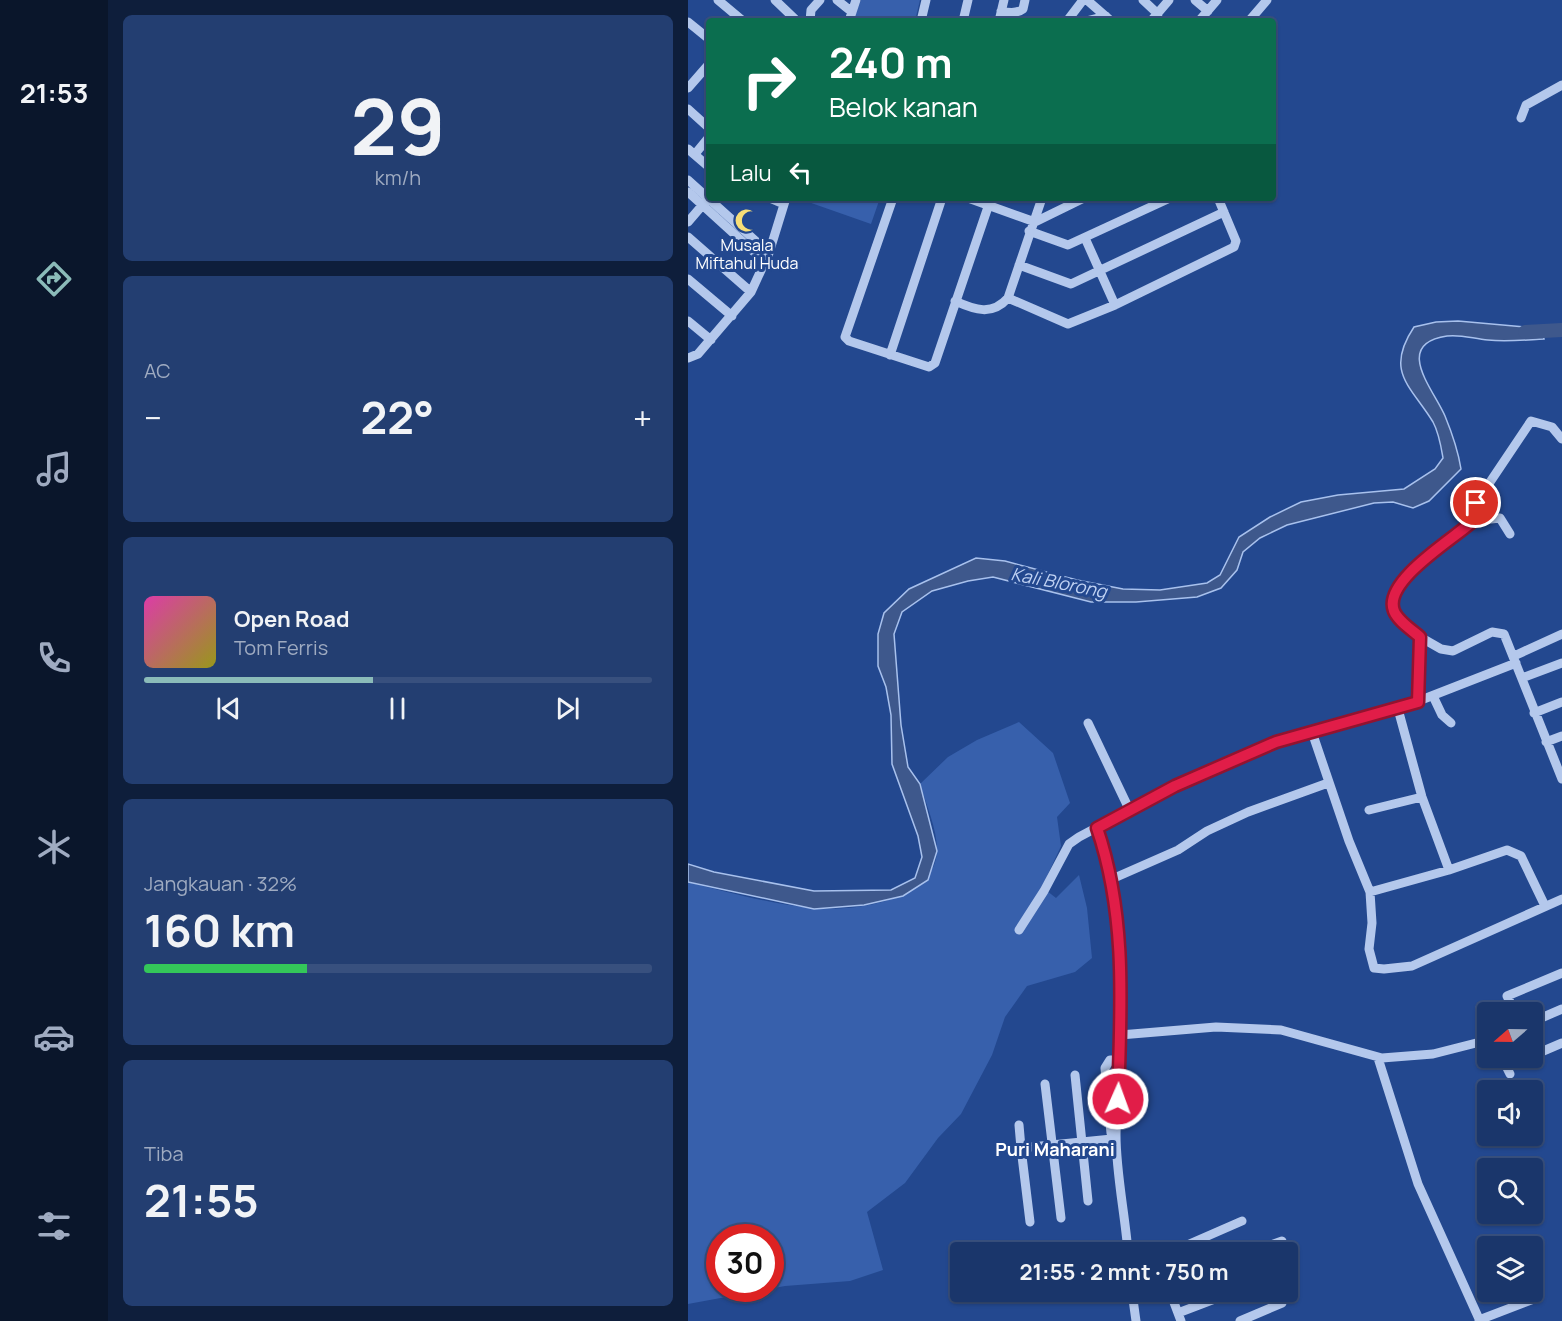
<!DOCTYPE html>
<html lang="id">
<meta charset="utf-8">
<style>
body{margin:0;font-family:Manrope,sans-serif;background:#233e71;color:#f1f3f6;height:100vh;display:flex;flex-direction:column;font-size:22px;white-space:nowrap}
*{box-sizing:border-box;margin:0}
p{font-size:20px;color:#9fabc1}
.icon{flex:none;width:33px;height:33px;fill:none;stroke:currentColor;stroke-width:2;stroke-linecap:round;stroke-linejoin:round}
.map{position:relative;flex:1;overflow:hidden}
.drawer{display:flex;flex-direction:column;gap:15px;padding:15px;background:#0e1e3b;width:580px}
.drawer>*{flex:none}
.hud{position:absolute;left:18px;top:18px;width:570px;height:183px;border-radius:6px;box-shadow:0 2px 4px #0004,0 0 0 2px #38507e;background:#0b6e4f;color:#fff;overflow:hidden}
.needle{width:39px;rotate:250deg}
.controls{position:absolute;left:789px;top:1002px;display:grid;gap:12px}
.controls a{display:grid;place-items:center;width:66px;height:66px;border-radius:6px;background:#1a366b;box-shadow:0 2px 4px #0004,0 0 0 2px #38507e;font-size:30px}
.speed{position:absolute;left:18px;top:1224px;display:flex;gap:12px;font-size:30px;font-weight:700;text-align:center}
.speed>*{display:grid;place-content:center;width:78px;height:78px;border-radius:50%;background:#1a366b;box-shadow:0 2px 4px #0004,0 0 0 2px #38507e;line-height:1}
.speed .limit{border:9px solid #d22;background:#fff;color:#111}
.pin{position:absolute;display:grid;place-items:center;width:51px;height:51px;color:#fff;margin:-26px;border:3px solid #fff;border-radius:50%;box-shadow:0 2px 6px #0007}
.me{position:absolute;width:66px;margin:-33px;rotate:2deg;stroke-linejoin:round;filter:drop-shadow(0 0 4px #0008)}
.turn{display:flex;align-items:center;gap:21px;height:126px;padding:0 24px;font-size:27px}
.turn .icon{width:78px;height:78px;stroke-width:2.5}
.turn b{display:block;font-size:42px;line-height:51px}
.then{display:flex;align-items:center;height:57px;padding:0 24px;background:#0003;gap:12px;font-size:22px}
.big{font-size:45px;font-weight:700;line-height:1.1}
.drawer .card{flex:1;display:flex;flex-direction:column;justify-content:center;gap:9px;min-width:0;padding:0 21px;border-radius:9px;background:#233e71}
.drawer .dial{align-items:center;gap:0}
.dial b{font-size:78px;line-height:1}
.song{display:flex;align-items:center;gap:18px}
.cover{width:72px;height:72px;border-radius:9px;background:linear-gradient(135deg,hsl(320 70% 55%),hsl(60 70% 35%))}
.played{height:6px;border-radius:3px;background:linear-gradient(90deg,#8bbbb9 45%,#38507e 45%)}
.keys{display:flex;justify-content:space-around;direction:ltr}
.heat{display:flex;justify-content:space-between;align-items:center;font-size:33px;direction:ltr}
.charge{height:9px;border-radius:4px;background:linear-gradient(90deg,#34c759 32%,#38507e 0)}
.trip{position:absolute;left:262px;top:1242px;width:348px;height:60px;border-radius:6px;background:#1a366b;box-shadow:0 2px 4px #0004,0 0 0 2px #38507e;font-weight:700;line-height:60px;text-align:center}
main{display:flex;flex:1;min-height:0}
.tab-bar{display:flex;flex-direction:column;width:108px;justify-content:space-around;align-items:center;background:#0a162b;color:#9fabc1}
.tab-bar .icon{width:42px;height:42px}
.tab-bar .selected{color:#8bbbb9}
.tab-bar b{font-size:27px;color:#f1f3f6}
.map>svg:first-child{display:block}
.green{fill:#3760ac;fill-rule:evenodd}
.water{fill:#3e588c;stroke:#a8c1ed;stroke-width:1.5}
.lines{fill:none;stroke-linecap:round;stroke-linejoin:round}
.river{stroke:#3e588c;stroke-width:14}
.minor{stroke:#b4c8ec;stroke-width:9}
.route-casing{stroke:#92132f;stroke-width:15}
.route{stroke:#e11d48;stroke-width:10}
.labels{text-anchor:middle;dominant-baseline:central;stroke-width:6;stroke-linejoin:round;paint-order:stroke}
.poi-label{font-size:16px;fill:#fff;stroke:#23488f}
.water-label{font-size:18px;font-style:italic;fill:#c0d2f3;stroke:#23488f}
.neighbourhood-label{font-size:18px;font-weight:bold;fill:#fff;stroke:#23488f}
</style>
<main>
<nav class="tab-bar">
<b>21:53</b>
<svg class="icon selected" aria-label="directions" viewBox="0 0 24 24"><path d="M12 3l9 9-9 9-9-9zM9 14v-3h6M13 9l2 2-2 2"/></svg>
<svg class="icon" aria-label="music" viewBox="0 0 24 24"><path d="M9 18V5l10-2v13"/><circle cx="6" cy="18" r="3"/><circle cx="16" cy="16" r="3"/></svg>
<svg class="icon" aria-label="phone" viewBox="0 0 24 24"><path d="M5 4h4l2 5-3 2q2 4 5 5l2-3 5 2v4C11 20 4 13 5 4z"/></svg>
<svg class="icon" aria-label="climate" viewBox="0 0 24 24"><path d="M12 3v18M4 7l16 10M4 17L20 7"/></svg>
<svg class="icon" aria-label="car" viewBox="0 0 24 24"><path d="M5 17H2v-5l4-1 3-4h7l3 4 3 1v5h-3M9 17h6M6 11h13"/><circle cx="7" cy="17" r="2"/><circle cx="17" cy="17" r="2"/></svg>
<svg class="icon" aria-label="filters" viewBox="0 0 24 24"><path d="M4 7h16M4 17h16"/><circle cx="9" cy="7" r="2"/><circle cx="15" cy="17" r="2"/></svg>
</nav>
<section class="drawer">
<div class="card dial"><b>29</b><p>km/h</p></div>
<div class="card"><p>AC</p>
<div class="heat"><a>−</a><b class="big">22°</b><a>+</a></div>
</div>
<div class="card">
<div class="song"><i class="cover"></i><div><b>Open Road</b><p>Tom Ferris</p></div></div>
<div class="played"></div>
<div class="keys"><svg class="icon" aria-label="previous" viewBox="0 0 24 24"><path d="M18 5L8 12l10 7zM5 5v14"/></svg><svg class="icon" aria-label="pause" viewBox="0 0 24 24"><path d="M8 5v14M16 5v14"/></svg><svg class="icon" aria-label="next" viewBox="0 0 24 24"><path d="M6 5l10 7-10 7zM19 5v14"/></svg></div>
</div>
<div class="card"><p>Jangkauan · 32%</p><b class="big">160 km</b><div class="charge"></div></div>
<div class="card"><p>Tiba</p><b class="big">21:55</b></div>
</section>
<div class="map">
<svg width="874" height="1321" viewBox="0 0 874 1321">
<rect width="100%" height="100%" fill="#23488f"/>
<!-- green -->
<path class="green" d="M173 0H232L227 21H165Z
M109 198H192L183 224Z
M331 722 365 753 382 803 369 817 373 846 354 887 368 898 391 875 399 908 404 958 387 972 339 986 317 1017 304 1055 273 1114 250 1138 217 1183 179 1212 195 1270 162 1281 97 1286 0 1304V882C38 892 87 905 126 908 165 912 248 901 249 850 249 829 238 804 232 784L260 757 289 740ZM32 1238H82V1288H32Z"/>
<!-- water -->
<path class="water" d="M770 321 837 327 854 326 856 339C837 340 818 342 800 340 786 339 773 334 759 336 704 344 746 390 757 416 764 433 770 450 773 469L741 501 725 508 705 502 686 503 599 525 572 538 555 552 549 570 533 588 509 597 448 602H403L305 577 280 581 244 591 214 612 206 634 213 725 220 767 232 784 249 851 240 880 215 896 176 905 126 909 0 882V864L26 872 126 891 203 890 227 878 234 857 230 836 204 764 203 715 198 687 190 666V634L196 613 221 589 288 558 317 561 389 580 435 589 472 590 519 583 532 575 551 537 582 517 613 502 650 495 716 489 747 469 755 458C753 446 751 433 745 422 723 386 696 372 726 327L748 322Z"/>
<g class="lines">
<!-- river -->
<path class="river" d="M837 332 874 330"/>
<!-- minor -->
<path class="minor" d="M30 0 55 21
M87 0 109 21
M149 0 164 12
M399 0 423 21
M455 0 470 14
M507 0 520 11
M313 11C321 13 329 14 335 9L337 0
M122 21 123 10 132 0
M161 21 168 0
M233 21 238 0
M275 21 280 0
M311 21 316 0
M379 21 395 0
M398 21 418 16
M463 21 481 0
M511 21 529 0
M561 21 579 0
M0 22 21 39
M0 88 21 64
M0 109 21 128
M833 118 838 105 874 85
M0 149 21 167
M7 154 21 137
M0 180 81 253 63 292 10 354 0 358
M0 192 76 261
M82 198 96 204
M205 198 157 337 161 341 241 367 247 363 301 204
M280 198 347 222
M0 222 18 201
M347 222 396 198
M341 231 380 245 482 198
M0 237 63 292
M397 238 427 305
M81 253 98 198
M331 265 383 284 536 212
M0 279 44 316
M320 298 380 324 427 305 546 247 548 241 530 198
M267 301C287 310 304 316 320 298L354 198
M0 321 23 340
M202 355 254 198
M874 439 864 427 843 421 790 500 785 521 729 567 707 590 704 599 708 615 732 637 753 649 765 651 804 632 816 634 874 779
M785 521 812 518 822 534
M826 656 874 634
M834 678 874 663
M745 696 754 715 763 723
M730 702 732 637
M710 709 734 797 761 870
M846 713 874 702
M400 723 442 811
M624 732 661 841 682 892 684 923 681 949 686 968 696 969 724 966 874 899
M858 742 874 736
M681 810 734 797
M409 828C443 929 430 1030 428 1135 428 1173 437 1214 440 1252
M424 879 490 850 519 831 560 812 640 783
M682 892 761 870 819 850 833 856 857 906
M331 930 356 891 381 844 391 837 487 786 588 742 710 709 828 663
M792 1008 800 1025
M827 1012 819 996 874 973
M844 1022 874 1009
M432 1035 528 1027 593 1030 694 1058 745 1054 800 1040
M846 1055 874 1043
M690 1058 730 1184 792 1321
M814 1058 822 1074
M387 1075 400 1201
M357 1084 373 1218
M331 1125 333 1148 424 1139
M423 1133 417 1068 422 1060H431
M333 1148 342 1222
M483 1252 554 1221
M564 1252 594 1241
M444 1292 448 1321
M482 1292 493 1321
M490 1313 545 1292
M791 1320 851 1297
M552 1321 594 1303"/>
</g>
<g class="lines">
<defs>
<path id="route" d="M430 1099C433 1007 439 916 409 828L487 786 588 742 730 702 732 637C724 630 710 621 706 611 694 581 767 538 785 521L788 503"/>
</defs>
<!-- route casing -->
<use href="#route" class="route-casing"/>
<!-- route -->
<use href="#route" class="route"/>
</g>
<!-- icons -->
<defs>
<symbol id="mosque-bare" viewBox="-9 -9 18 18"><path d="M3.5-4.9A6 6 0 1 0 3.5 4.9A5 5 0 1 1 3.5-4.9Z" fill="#f7de77" stroke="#23488f" stroke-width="2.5" paint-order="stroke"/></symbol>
</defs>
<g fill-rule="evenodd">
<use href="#mosque-bare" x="42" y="204" width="33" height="33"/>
</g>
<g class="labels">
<!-- poi labels -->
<g class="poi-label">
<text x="59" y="245">Musala<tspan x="59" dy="18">Miftahul Huda</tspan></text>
</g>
<!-- water labels -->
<g class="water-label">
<text transform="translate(371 582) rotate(11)">Kali Blorong</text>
</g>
<!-- neighbourhood labels -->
<g class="neighbourhood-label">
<text x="367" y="1149">Puri Maharani</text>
</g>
</g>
</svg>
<div class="controls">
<a><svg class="needle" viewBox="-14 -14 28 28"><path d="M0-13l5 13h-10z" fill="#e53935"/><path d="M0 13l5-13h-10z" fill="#9fabc1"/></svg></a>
<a><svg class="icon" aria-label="sound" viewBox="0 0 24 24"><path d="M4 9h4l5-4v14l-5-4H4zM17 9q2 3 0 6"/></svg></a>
<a><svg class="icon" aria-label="search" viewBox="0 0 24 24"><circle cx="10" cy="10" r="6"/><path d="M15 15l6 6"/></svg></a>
<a><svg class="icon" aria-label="layers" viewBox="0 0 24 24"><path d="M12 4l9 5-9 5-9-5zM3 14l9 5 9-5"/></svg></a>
</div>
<div class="speed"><div class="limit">30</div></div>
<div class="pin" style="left:788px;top:503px;background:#d93025"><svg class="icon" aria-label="arrive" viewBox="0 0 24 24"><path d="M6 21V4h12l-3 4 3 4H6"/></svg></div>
<svg class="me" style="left:430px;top:1099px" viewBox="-20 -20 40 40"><circle r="17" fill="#e11d48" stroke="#fff" stroke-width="3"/><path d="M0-11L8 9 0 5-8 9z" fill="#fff"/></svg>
<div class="trip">21:55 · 2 mnt · 750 m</div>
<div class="hud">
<div class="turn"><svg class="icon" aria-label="right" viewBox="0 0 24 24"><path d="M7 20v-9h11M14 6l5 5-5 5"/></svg><div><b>240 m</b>Belok kanan</div></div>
<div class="then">Lalu<svg class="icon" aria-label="left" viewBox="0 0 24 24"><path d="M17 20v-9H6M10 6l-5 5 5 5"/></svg></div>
</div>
</div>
</main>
